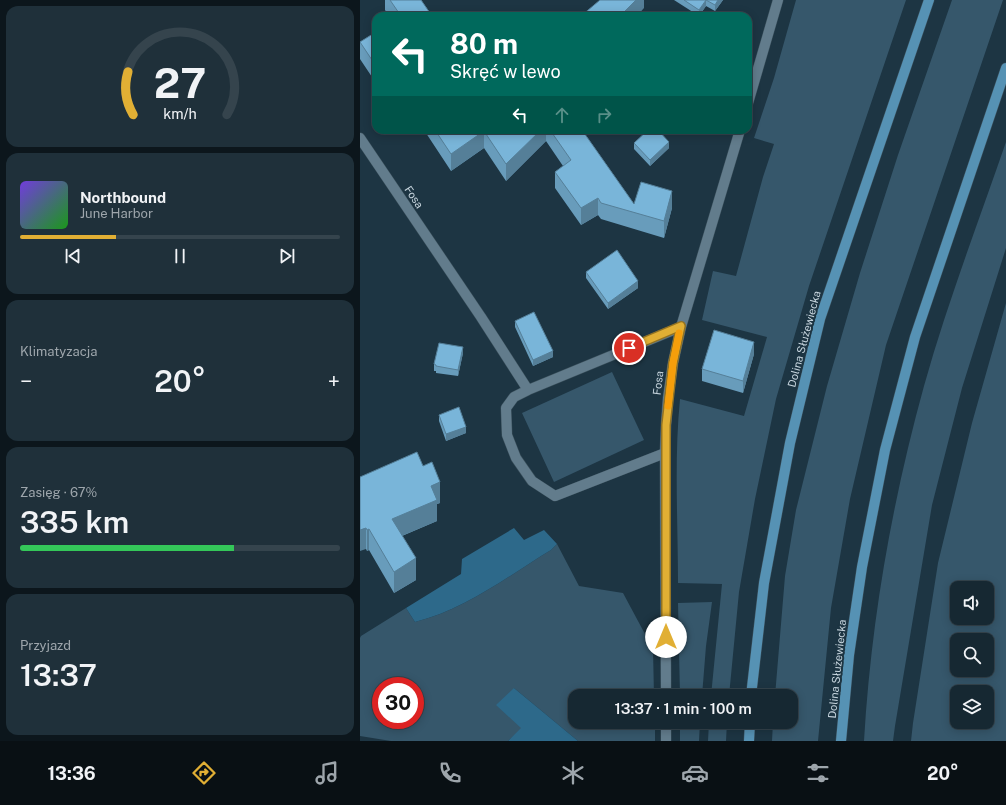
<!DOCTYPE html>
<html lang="pl">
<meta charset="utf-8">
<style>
body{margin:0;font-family:"Public Sans",sans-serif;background:#1f303a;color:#f1f3f6;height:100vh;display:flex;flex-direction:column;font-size:15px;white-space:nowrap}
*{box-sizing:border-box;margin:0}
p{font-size:13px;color:#9ea6ac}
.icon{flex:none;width:22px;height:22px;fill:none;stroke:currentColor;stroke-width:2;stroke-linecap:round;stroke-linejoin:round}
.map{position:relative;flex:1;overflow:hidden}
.side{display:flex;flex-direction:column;gap:6px;padding:6px;background:#0c161c;width:360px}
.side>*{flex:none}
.top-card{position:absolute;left:12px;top:12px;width:380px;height:122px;border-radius:12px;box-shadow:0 2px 10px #0003,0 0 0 1px #35444d;background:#00695c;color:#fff;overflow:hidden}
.tools{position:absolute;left:590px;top:581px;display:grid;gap:8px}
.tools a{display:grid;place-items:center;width:44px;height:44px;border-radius:8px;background:#162832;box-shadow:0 2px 10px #0003,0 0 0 1px #35444d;font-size:20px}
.speed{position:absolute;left:12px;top:677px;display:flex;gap:8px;font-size:20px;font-weight:700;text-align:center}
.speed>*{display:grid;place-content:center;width:52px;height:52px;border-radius:50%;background:#162832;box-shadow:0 2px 10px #0003,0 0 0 1px #35444d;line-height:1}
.speed .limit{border:6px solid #d22;background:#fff;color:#111}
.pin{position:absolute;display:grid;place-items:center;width:34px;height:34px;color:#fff;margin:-17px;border:2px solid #fff;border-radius:50%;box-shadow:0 1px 4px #0007}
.me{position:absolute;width:44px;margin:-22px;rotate:0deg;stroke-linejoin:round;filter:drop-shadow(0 0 3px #0008)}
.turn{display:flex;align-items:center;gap:14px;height:84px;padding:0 12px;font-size:18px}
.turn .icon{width:52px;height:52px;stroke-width:2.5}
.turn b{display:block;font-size:28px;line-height:34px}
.lanes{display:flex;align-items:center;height:38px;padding:0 12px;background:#0003;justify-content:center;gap:20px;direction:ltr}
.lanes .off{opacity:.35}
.big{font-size:30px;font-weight:600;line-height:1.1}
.side .card{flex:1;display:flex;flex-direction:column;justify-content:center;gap:6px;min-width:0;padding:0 14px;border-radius:12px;background:#1f303a}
.side .dial{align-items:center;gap:0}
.dial svg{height:104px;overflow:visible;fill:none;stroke:#35444d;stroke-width:7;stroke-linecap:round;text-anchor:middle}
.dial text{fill:#f1f3f6;stroke:none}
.song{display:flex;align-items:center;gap:12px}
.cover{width:48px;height:48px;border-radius:6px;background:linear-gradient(135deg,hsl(260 70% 55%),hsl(120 70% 35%))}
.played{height:4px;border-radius:2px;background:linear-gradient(90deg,#e1af34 30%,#35444d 30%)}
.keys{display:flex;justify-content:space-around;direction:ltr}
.heat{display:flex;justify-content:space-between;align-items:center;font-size:22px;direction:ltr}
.charge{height:6px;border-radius:3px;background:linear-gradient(90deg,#34c759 67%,#35444d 0)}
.trip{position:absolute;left:208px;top:689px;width:230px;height:40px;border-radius:12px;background:#162832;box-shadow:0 2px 10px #0003,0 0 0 1px #35444d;font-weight:600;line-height:40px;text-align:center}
.tab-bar{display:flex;height:64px;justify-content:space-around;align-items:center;background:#091014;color:#9ea6ac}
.tab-bar .icon{width:28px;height:28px}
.tab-bar .active{color:#e1af34}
.tab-bar b{font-size:18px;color:#f1f3f6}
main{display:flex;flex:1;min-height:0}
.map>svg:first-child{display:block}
.green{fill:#36576b;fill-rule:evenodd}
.forest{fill:#2d698a}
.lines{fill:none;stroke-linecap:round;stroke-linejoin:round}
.minor-casing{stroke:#3b505c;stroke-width:11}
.major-casing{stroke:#3b505c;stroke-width:11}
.minor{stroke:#627c8c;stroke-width:10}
.major{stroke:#5692b4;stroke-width:10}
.wall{fill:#689cbb}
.shaded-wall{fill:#557f98}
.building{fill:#79b5d9;stroke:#557f98}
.route-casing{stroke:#927222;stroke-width:10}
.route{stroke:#e1af34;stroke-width:7}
.slow{stroke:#f59e0b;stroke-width:7}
.labels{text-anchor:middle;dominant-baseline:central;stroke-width:4;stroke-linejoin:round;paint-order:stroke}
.street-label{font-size:11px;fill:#c7d5de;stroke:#1d3543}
</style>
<main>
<section class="side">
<div class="card dial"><svg viewBox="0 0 100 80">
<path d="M14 69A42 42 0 1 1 86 69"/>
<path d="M14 69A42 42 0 0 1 10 36" stroke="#e1af34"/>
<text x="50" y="56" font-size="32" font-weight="700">27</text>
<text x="50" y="72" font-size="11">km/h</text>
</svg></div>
<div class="card">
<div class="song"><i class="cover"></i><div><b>Northbound</b><p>June Harbor</p></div></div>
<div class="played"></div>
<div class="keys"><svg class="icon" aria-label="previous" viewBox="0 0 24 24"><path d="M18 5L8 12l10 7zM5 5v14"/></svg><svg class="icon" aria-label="pause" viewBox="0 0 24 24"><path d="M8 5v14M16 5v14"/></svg><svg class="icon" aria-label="next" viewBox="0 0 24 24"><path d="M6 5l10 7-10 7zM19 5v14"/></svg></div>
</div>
<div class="card"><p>Klimatyzacja</p>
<div class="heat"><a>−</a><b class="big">20°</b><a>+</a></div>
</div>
<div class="card"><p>Zasięg · 67%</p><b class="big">335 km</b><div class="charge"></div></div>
<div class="card"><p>Przyjazd</p><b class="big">13:37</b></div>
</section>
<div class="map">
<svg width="646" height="741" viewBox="0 0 646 741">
<rect width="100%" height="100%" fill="#1d3543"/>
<!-- green -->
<path class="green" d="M436 0H546L449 286 416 399 395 499 379 592 369 696H351L362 584 318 583C318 522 314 460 320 399L384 416 407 337 342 320 353 271 376 276 403 177 414 144 394 138 414 78Z
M592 0H643L526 345 490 499 471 608 458 741H412L413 722H431V696H415L425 576 436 510 467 386 500 273 538 155Z
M646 142V248L602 388 572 505 535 726 533 741H504C511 621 532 502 564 386 587 304 618 223 646 142Z
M646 303V741H551L553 723 578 563 612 423ZM597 588H627V618H597ZM597 640H627V670H597ZM597 692H627V722H597Z
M252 372 284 440 194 482 162 413Z
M197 544 219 586 263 593 293 649 294 696H215V722H295V741H218L154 688 162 729 148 741H31L0 736V638L1 636 46 608 55 622C105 610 148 576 191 550ZM21 686H55V720H21Z
M352 602 346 646 342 696H320L318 603Z
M320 722H340L339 741H320Z
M349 722H367L366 741H348Z"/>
<!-- forest -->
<path class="forest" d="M154 528 164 540 184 530 197 544 191 550C148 576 105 610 55 622L46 608 101 574 102 559Z
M154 688 218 741H148L161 728 136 705Z"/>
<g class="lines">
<defs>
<path id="minor" d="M388 103 418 0
M0 138 121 317 168 390
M305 453 195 496 172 481 156 458 147 435 146 408 154 397 168 390 321 327
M306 696 305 453 306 425 308 398 313 363 321 327 380 130
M306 722V741"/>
<path id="major" d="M391 696 404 583 430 443 460 319 569 0
M389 741 390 722
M481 741 489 655 502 567 525 450 555 337 646 68"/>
</defs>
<!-- minor casing -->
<use href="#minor" class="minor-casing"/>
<!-- major casing -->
<use href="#major" class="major-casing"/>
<!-- minor -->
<use href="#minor" class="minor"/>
<!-- major -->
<use href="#major" class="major"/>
</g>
<!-- wall -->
<path class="wall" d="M25 0H61L72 16H29L25 10Z
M314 0H363L355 11 346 6 339 16Z
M16 32V83L0 59V42Z
M64 130H222L274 204 312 208 304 238 241 219 238 215 221 225 195 188V172L203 166 186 141 146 181 124 148 91 171Z
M274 143 309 148 290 166 274 149Z
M226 272 278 288 248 309 226 278Z
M155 321 193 357 173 366 155 327Z
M103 353 98 376 76 373V371H74V364Z
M394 354 383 393 342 381V369Z
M79 415 106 433 86 441 79 421Z
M63 466 80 503 77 504V521L42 536 56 580 34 593 9 550 7 551 6 549 0 477Z"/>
<!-- shaded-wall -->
<path class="shaded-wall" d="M276 0H284V8L277 16H264V12Z
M346 0V6L339 16V10Z
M358 0H363L355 11V5Z
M181 130H186V141L146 181V164Z
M124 131V148L91 171V154Z
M309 142V148L290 166V160Z
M312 191V208L304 238V221Z
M238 198V215L221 225V208Z
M278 281V288L248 309V303Z
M394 342V354L383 393V381Z
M103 347V353L98 376V370Z
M193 351V357L173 366V360Z
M106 427V433L86 441V434Z
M80 482V503L77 504V521L32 540V519L71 486Z
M6 528V549L0 551V530Z
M9 529V550L7 551V530Z
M56 558V580L34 593V572Z"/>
<!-- building -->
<path class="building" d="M30 0H61L72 16H41Z
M240 0H276L264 12 268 16H221Z
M324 0H346L339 10Z
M346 0H358L355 5Z
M16 32V66L0 42Z
M75 130H181L146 164 124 131 91 154Z
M190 130H222L274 204 281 182 312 191 304 221 241 203 238 198 221 208 195 172 211 160Z
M288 130H298L309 142 290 160 274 143Z
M257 250 278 281 248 303 226 272Z
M174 312 193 351 173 360 155 321Z
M354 330 394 342 383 381 342 369Z
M79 343 103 347 98 370 76 366V365L74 364Z
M99 407 106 427 86 434 79 415Z
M57 452 63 466 72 462 80 482 71 486 77 500 32 519 56 558 34 572 9 529 7 530 6 528 0 530V477Z"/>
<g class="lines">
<defs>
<path id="route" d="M269 348 321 326 313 363 306 425V637"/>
</defs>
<!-- route casing -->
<use href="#route" class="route-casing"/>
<!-- route -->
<use href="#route" class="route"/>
<!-- slow -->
<path class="slow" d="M308 406 313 363 319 333"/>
</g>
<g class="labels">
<!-- street labels -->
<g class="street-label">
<text transform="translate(54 197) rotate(56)">Fosa</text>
<text transform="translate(444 339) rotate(-75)">Dolina Służewiecka</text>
<text transform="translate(298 383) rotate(-83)">Fosa</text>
<text transform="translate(477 669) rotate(-84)">Dolina Służewiecka</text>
</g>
</g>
</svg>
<div class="tools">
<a><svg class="icon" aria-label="sound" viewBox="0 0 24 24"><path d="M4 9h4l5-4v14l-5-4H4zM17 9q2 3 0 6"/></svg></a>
<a><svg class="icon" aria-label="search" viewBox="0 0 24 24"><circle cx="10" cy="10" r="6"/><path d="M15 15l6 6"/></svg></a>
<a><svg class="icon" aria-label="layers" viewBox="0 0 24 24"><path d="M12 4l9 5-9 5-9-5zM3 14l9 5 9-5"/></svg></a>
</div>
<div class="speed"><div class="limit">30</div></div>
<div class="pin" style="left:269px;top:348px;background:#d93025"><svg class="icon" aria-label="arrive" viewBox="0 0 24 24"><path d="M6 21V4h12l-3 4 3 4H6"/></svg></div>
<svg class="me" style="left:306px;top:637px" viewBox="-20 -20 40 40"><circle r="19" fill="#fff"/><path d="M0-13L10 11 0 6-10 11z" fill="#e1af34"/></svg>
<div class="trip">13:37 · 1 min · 100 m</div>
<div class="top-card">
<div class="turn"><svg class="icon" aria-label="left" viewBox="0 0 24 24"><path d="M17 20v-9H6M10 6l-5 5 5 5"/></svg><div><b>80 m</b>Skręć w lewo</div></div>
<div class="lanes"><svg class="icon" aria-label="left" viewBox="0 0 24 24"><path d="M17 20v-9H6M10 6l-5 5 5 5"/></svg><svg class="icon off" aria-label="ahead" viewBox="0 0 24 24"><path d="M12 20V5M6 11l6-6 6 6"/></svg><svg class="icon off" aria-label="right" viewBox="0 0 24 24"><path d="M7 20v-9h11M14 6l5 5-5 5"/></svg></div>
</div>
</div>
</main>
<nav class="tab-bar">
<b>13:36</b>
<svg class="icon active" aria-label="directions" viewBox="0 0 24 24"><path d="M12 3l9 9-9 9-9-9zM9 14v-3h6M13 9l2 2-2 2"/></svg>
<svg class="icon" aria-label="music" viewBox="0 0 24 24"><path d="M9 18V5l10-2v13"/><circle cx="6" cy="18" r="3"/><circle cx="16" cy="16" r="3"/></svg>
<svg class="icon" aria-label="phone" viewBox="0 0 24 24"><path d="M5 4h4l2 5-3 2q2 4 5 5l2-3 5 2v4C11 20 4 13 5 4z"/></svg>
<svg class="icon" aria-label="climate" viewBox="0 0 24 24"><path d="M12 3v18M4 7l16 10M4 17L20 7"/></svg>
<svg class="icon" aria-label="car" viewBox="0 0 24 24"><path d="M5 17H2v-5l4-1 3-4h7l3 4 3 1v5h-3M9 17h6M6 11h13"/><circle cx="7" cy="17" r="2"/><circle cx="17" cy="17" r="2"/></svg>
<svg class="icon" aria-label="filters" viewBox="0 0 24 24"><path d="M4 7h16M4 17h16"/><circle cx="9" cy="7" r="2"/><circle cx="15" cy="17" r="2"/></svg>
<b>20°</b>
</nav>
